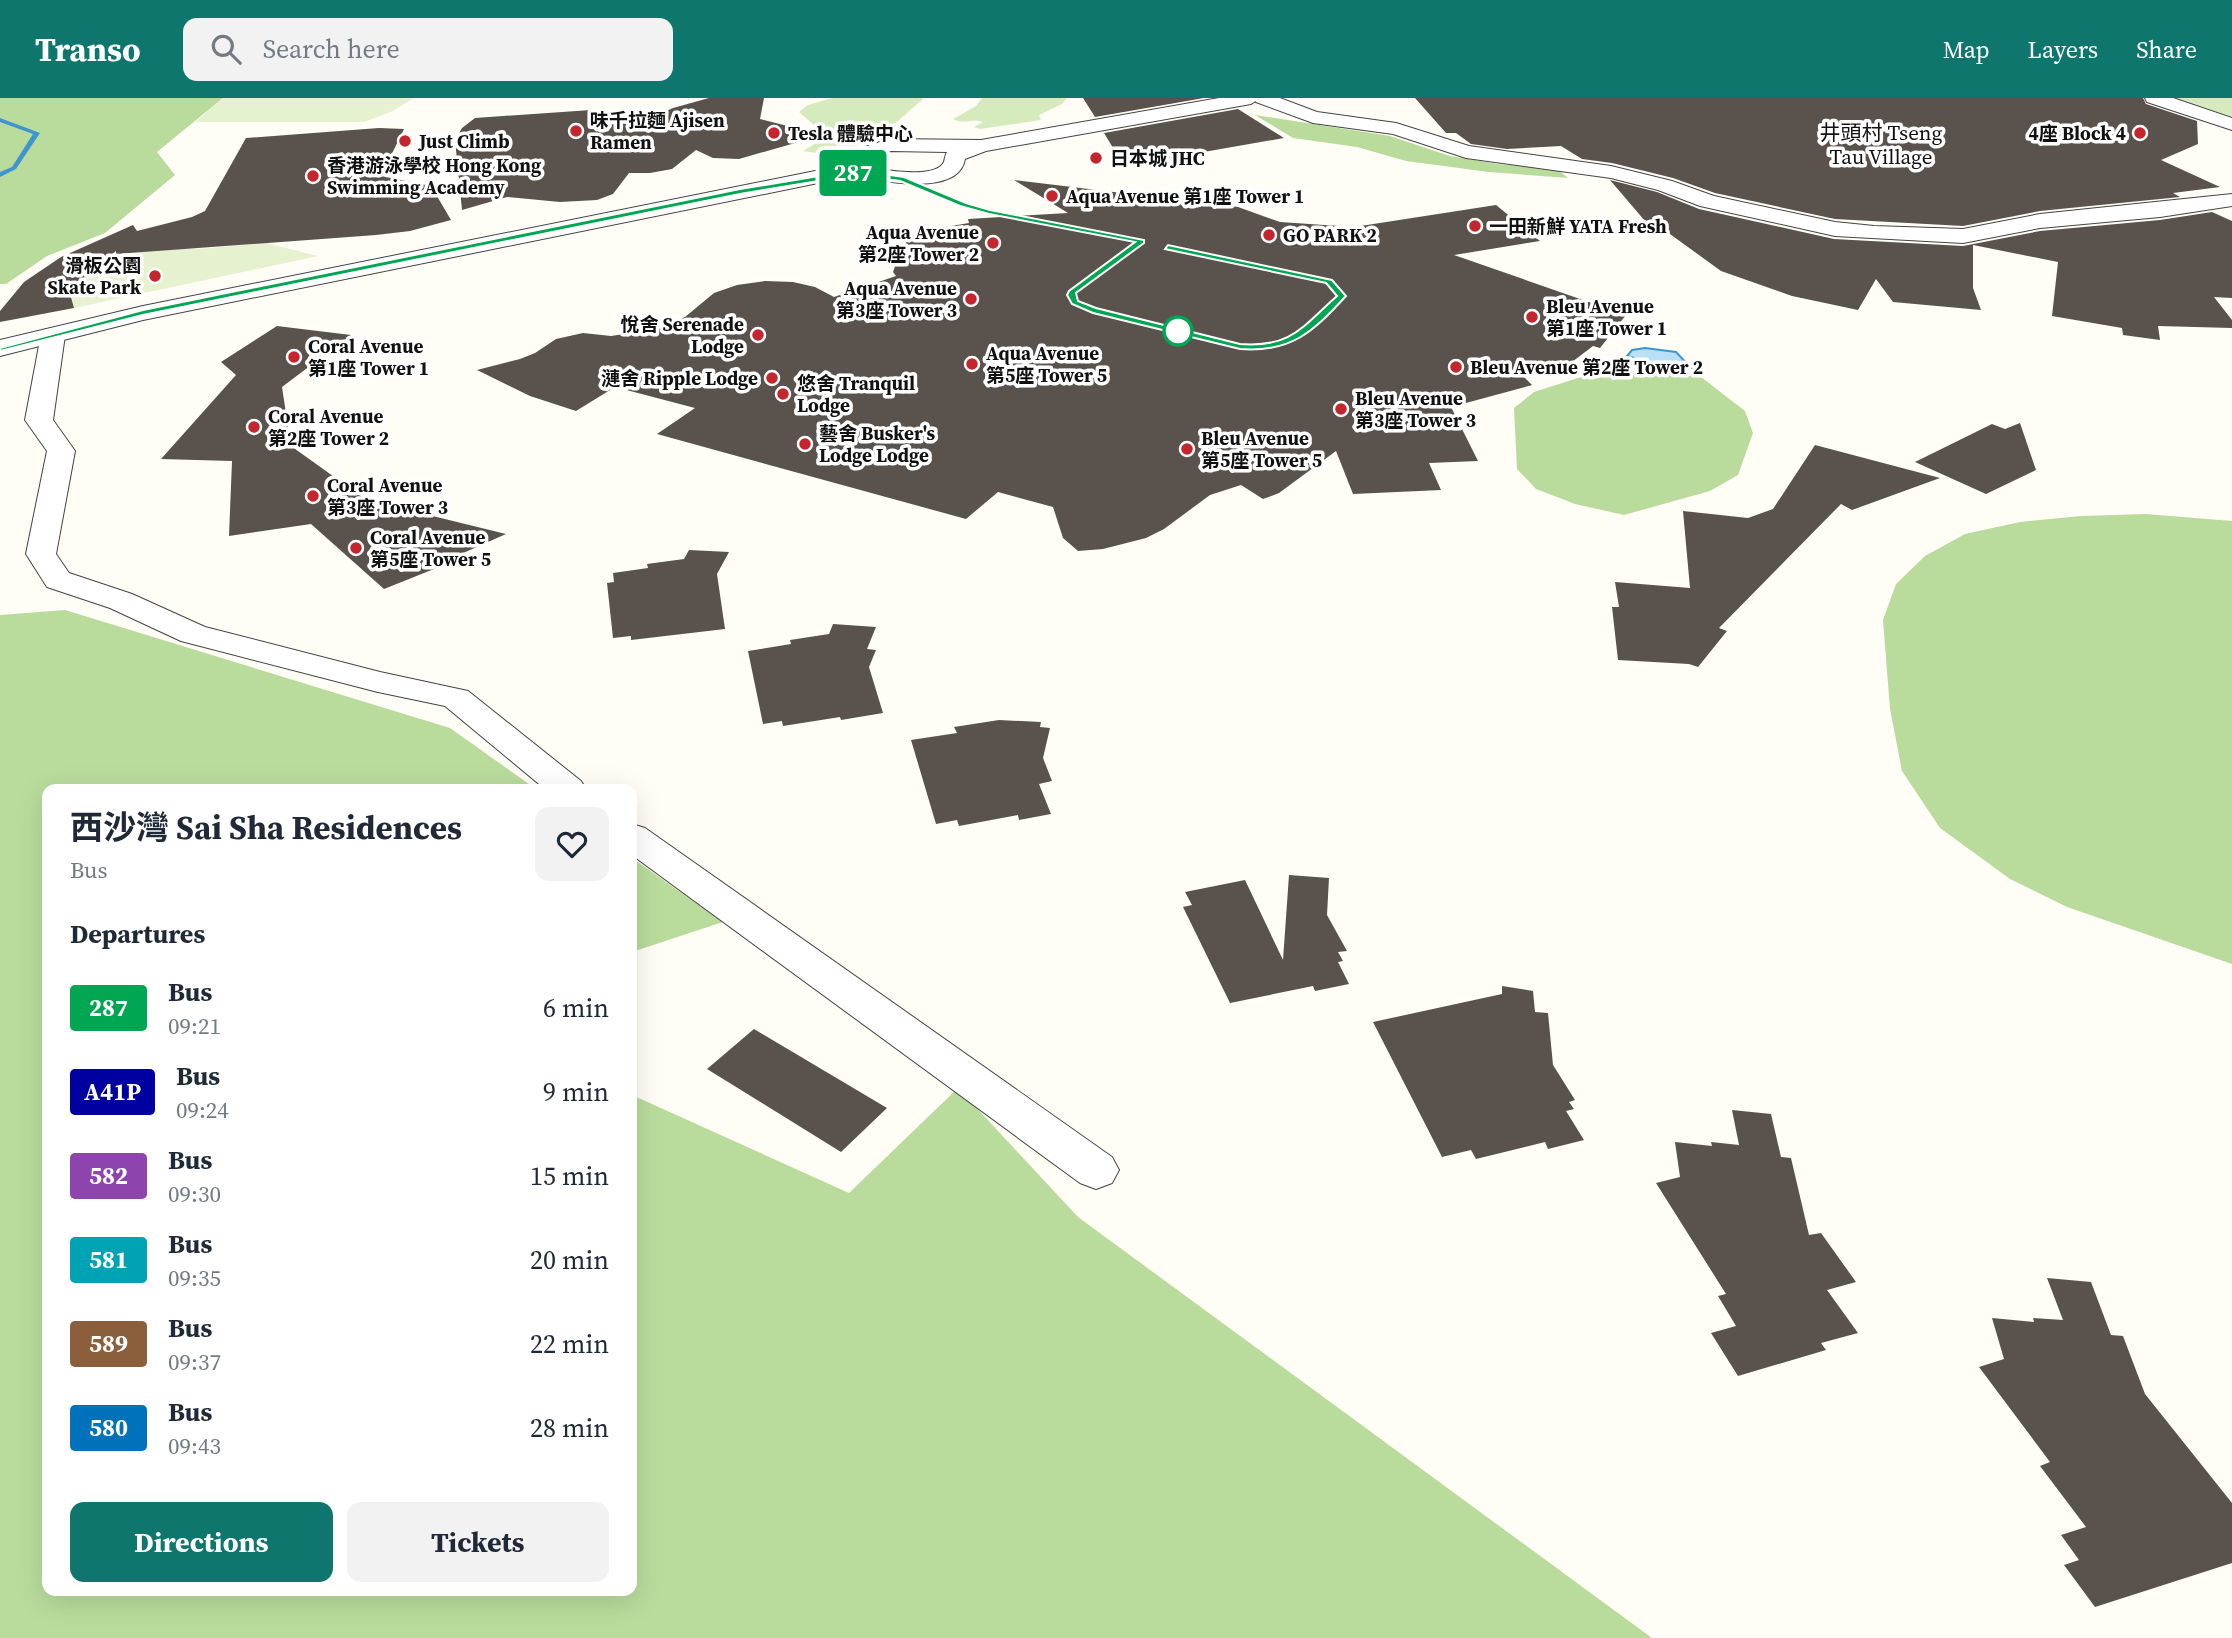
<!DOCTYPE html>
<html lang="en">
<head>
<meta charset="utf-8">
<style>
  body { margin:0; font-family:"Source Serif 4","Noto Sans TC",serif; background:#f2f2f3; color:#1f2937; height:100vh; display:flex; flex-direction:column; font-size:26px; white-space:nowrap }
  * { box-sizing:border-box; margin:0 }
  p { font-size:23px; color:#747a83 }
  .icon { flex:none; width:38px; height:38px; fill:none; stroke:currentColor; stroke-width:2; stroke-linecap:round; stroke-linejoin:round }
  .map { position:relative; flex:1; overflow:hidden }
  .panel { position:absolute; left:42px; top:686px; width:595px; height:812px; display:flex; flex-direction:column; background:#fff; border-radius:14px; box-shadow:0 7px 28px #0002 }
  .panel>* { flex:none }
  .badge { padding:0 14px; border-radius:5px; font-size:24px; line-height:46px }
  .map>.badge { position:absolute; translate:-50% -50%; box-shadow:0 0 0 4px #fff }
  h2 { padding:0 28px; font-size:26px; line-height:63px }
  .round { display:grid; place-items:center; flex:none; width:74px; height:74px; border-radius:14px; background:#f2f2f3 }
  .overview { display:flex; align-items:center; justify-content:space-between; height:119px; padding:0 28px }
  h1 { font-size:33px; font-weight:700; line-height:52px }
  .button { display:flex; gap:14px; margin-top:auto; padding:14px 28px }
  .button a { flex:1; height:80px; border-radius:14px; background:#0f766e; color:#fff; font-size:28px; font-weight:700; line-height:80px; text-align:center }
  .button a+a { background:#f2f2f3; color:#1f2937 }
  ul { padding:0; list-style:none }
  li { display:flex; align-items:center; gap:21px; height:84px; padding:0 28px }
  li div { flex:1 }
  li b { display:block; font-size:26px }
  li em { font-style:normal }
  li .badge { min-width:77px; font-weight:700; text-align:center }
  header { display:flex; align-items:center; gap:42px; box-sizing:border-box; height:98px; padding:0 35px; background:#0f766e; color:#fff }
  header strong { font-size:33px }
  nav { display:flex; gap:38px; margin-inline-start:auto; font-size:24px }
  .search { width:490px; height:63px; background:#f2f2f3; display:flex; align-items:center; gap:18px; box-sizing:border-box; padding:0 24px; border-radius:14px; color:#747a83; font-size:26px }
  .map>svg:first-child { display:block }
</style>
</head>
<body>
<header>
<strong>Transo</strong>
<div class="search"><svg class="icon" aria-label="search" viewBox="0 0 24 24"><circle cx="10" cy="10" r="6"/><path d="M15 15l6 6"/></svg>Search here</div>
<nav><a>Map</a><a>Layers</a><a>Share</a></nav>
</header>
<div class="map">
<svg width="2232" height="1540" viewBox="0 0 2232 1540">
  <rect width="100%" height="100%" fill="#fffdf5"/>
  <g fill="#d5ebbd">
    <polygon points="832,0 924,0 891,29 837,58 803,53 818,44 822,34 799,14 808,7"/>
    <path d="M 982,0 L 1067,0 L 1062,6 L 1039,17 L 1041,22 L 980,31 L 974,29 L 983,24 C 972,20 962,27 953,21 L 976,8 Z"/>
    <polygon points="2171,0 2232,0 2232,22"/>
  </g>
  <g fill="#b9dc9c">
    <polygon points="0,0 223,0 157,54 175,77 105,135 47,158 6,186 0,186"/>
    <polygon points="1255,17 1390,38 1450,58 1498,66 1557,71 1568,80 1489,74 1406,63 1357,49 1293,40"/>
    <polygon points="1606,271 1701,279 1745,313 1753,335 1738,377 1710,393 1624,417 1575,406 1536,391 1517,371 1514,310 1534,294"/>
    <polygon points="2146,416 2232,423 2232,866 2067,809 2010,781 1940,730 1902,673 1890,611 1883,522 1896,486 1925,458 1965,436 2020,424 2081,418"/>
    <polygon points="65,512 450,630 536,691 47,691 47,1493 632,1493 632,997 849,1095 958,990 1078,1119 1652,1540 0,1540 0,517"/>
    <polygon points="632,760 723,824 632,854"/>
  </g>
  <g fill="#e6f2cf">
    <polygon points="223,0 414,0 393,13 364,24 195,24"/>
    <path d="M 266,145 L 318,158 L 74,210 L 72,200 C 84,156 153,151 189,151 C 215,151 240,147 266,145 Z"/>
  </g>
  <polygon fill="#b9e0f7" stroke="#3f96cf" stroke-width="2" points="1645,250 1676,254 1691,270 1680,273 1627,258 1632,252"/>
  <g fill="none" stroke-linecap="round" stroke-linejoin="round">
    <polygon fill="#3f96cf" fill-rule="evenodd" points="0,20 40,35 16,71 0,79 0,74 12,69 33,36 0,24"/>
  </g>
  <g fill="#5a524d">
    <polygon points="709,0 764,0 760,21 823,37 739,61 713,60 696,52 672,71 650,75 629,75 613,96 597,102 560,104 507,99 462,112 455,42 462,30 475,20 591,12 601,13 608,27 648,21 673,10"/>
    <polygon points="1083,0 1204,0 1095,19"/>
    <polygon points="1415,0 2143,0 2146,6 2197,23 2198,46 2161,62 2220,89 2173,95 2180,99 2040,113 1963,128 1835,121 1715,95 1673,80 1612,65 1582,61 1561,48 1507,51 1471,46 1456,35 1446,35"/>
    <polygon points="1238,11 1284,40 1124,68 1104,35"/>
    <polygon points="379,30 404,31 381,78 431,88 451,122 410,133 376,137 116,156 116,153 69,192 74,210 0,224 0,213 24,184 61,159 133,127 137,133 192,119 205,113 246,40"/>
    <polygon points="1014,82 1238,109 1280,124 1354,129 1496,107 1540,143 1454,157 1626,217 1600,250 1593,248 1564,270 1520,275 1532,287 1451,309 1478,363 1429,365 1441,392 1353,396 1336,353 1279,395 1263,401 1241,387 1210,397 1164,431 1146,440 1103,451 1078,453 1063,440 1053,409 998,394 966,421 657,336 695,310 615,289 576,313 530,298 477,272 520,261 535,255 556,241 583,235 611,238 658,231 685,219 714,195 737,187 765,183 793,184 815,189 834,199 896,178 893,174 902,149 912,138 921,133 969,125 968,121 1068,115"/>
    <polygon points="1610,82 1657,94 1699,111 1834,141 1963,148 2040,133 2160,122 2212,114 2232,123 2232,200 2214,199 2232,222 2232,230 2158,228 2160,242 2123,237 2122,230 2052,218 2058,164 1973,147 1973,190 1981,212 1893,204 1876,181 1858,212 1792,198 1721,173 1652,123 1645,123"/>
    <polygon points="277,228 351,237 282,289 291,348 386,416 396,409 506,436 461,456 464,459 384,491 311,426 229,438 232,363 161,361 236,277 221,264"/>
    <polygon points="2020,325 2036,372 1986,396 1915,364 1992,326 2005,331"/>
    <polygon points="1815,347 1940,380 1852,412 1841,406 1719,530 1727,533 1698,569 1689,566 1618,562 1612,509 1619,509 1615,484 1690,490 1683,413 1748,420 1773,411"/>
    <polygon points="689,452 729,454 717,476 725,531 631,542 631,538 613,540 607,485 614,484 613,475 648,470 647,466 684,461"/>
    <polygon points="833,526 876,529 867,551 876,552 869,569 883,615 841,622 840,619 783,628 782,623 763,626 748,553 791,546 790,542 829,536"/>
    <polygon points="999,622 1041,624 1040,629 1050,630 1043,660 1052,683 1039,686 1051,716 1019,722 1018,717 959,728 957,722 936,726 911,642 957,635 954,629"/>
    <polygon points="1289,777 1329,780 1327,817 1347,853 1338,854 1343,863 1338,864 1349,886 1315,893 1313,888 1230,905 1183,809 1192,807 1185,794 1245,782 1283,862"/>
    <polygon points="1502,888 1533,893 1535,914 1548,915 1553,967 1575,1002 1569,1004 1574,1011 1566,1013 1584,1042 1548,1051 1545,1044 1476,1061 1471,1052 1442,1059 1373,924 1502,896"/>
    <polygon points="754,931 887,1010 841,1054 707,971"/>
    <polygon points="1732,1012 1771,1016 1781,1059 1791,1060 1809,1137 1821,1135 1856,1184 1827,1192 1858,1235 1821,1245 1826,1252 1738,1278 1711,1235 1736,1228 1718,1198 1726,1196 1656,1085 1680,1079 1675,1044 1712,1048 1711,1044 1739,1047"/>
    <polygon points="2047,1180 2091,1184 2111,1237 2123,1238 2145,1296 2232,1405 2232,1465 2095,1509 2064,1467 2079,1462 2061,1437 2086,1429 2040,1368 2050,1364 1979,1269 2004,1261 1992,1220 2034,1224 2033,1220 2063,1222"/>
  </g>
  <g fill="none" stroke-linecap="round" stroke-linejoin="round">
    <defs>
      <g id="minor">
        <polygon points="1254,0 1280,0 1317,14 1396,25 1469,48 1611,68 1672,83 1714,98 1835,124 1874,128 1963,131 2040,116 2232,96 2232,108 2160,119 2040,130 1963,145 1835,138 1700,108 1658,92 1611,80 1466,60 1393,36 1313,25 1256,4"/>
        <polygon points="2145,0 2173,0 2232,20 2232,32 2147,4"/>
        <polygon points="53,230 62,232 65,237 53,322 75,353 56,456 69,475 132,496 205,529 380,574 468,593 581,683 586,691 545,691 445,608 378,594 181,543 110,510 47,489 26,456 47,353 25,322 41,237 44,232"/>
        <polygon points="632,726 645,730 1112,1059 1119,1072 1112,1085 1096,1091 1080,1085 632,757"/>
      </g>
      <path id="tertiary" d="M 1219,0 L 1260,0 L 1251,6 L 986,53 L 965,61 C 959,97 891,84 866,81 C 854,80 841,82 828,83 L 143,222 L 0,258 L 0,242 L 143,208 L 825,71 L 851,59 L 859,51 L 889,41 L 981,42 ZM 891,53 L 947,54 C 945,57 945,60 944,64 C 934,83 879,70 863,69 L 873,59 Z"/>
    </defs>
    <use href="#minor" stroke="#444" stroke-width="2"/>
    <use href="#tertiary" stroke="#444" stroke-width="2"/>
    <use href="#minor" fill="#fff" fill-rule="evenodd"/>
    <use href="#tertiary" fill="#fff" fill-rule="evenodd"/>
  </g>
  <path fill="#00a651" stroke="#fff" stroke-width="2" d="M 855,72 L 904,79 L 966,105 L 990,112 L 1144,142 L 1144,145 L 1076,195 L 1078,203 L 1096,210 L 1240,246 C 1291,250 1302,229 1337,198 L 1326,185 L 1165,151 L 1168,147 L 1332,182 L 1346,198 C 1313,234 1291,255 1240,251 L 1093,215 L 1072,206 L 1067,197 L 1069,193 L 1135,144 L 989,116 L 960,108 L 900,83 L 855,77 L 740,96 L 143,217 L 0,253 L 0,250 L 143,212 L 740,91 Z"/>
  <g fill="#c4262e" stroke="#fff" stroke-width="2.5">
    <circle cx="576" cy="33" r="7"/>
    <circle cx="774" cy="35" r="7"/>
    <circle cx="2140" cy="35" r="7"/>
    <circle cx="405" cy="43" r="7"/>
    <circle cx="1096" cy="60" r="7"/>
    <circle cx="313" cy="78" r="7"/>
    <circle cx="1052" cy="98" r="7"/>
    <circle cx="1475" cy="128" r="7"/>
    <circle cx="1269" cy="137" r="7"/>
    <circle cx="993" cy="145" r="7"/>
    <circle cx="155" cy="178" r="7"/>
    <circle cx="971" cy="201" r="7"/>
    <circle cx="1532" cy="219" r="7"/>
    <circle cx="758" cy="237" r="7"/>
    <circle cx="294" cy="259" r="7"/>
    <circle cx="972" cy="266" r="7"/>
    <circle cx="1456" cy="269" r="7"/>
    <circle cx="772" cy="280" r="7"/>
    <circle cx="783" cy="296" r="7"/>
    <circle cx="1341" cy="311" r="7"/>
    <circle cx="254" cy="329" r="7"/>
    <circle cx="805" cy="346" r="7"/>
    <circle cx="1187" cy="351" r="7"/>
    <circle cx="313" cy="398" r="7"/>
    <circle cx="356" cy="450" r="7"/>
  </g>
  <circle fill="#fff" stroke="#00a651" stroke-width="3.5" cx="1178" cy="233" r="14"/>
  <g text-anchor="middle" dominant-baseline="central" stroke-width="7" stroke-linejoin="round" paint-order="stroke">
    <g font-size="19" font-weight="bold" fill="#111" stroke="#fff" text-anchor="start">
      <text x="590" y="22">味千拉麵 Ajisen<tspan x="590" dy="22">Ramen</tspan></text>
      <text x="788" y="35">Tesla 體驗中心</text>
      <text x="2126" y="35" text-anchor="end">4座 Block 4</text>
      <text x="419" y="43">Just Climb</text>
      <text x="1110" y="60">日本城 JHC</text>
      <text x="327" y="67">香港游泳學校 Hong Kong<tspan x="327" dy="22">Swimming Academy</tspan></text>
      <text x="1066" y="98">Aqua Avenue 第1座 Tower 1</text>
      <text x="1489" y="128">一田新鮮 YATA Fresh</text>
      <text x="979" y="134" text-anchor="end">Aqua Avenue<tspan x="979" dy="22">第2座 Tower 2</tspan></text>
      <text x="1283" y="137">GO PARK 2</text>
      <text x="141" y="167" text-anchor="end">滑板公園<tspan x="141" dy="22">Skate Park</tspan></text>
      <text x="957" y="190" text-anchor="end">Aqua Avenue<tspan x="957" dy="22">第3座 Tower 3</tspan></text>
      <text x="1546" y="208">Bleu Avenue<tspan x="1546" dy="22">第1座 Tower 1</tspan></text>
      <text x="744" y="226" text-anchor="end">悅舍 Serenade<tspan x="744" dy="22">Lodge</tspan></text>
      <text x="308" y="248">Coral Avenue<tspan x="308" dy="22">第1座 Tower 1</tspan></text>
      <text x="986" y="255">Aqua Avenue<tspan x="986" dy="22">第5座 Tower 5</tspan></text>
      <text x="1470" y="269">Bleu Avenue 第2座 Tower 2</text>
      <text x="758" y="280" text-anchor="end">漣舍 Ripple Lodge</text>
      <text x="797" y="285">悠舍 Tranquil<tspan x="797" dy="22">Lodge</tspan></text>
      <text x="1355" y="300">Bleu Avenue<tspan x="1355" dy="22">第3座 Tower 3</tspan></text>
      <text x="268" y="318">Coral Avenue<tspan x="268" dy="22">第2座 Tower 2</tspan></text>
      <text x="819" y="335">藝舍 Busker's<tspan x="819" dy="22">Lodge Lodge</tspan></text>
      <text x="1201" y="340">Bleu Avenue<tspan x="1201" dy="22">第5座 Tower 5</tspan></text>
      <text x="327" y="387">Coral Avenue<tspan x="327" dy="22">第3座 Tower 3</tspan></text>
      <text x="370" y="439">Coral Avenue<tspan x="370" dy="22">第5座 Tower 5</tspan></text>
    </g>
    <g font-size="21" fill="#111" stroke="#fff">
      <text x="1881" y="34">井頭村 Tseng<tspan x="1881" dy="24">Tau Village</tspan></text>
    </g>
  </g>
</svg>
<b class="badge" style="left:853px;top:75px;background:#00a651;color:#fff">287</b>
<section class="panel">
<div class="overview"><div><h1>西沙灣 Sai Sha Residences</h1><p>Bus</p></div><a class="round"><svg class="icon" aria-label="heart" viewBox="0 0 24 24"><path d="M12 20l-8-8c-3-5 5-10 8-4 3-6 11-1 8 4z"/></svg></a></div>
<h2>Departures</h2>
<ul>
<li><span class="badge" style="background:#00a651;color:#fff">287</span><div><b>Bus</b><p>09:21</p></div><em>6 min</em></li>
<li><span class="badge" style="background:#0000a0;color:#fff">A41P</span><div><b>Bus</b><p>09:24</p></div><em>9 min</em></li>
<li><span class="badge" style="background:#8e44ad;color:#fff">582</span><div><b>Bus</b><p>09:30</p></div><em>15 min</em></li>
<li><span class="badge" style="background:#00a3b4;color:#fff">581</span><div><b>Bus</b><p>09:35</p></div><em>20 min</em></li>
<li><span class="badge" style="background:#8b5e3c;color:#fff">589</span><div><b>Bus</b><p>09:37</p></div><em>22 min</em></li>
<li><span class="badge" style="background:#0072bc;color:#fff">580</span><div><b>Bus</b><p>09:43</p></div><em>28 min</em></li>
</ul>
<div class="button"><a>Directions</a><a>Tickets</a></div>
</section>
</div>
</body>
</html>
